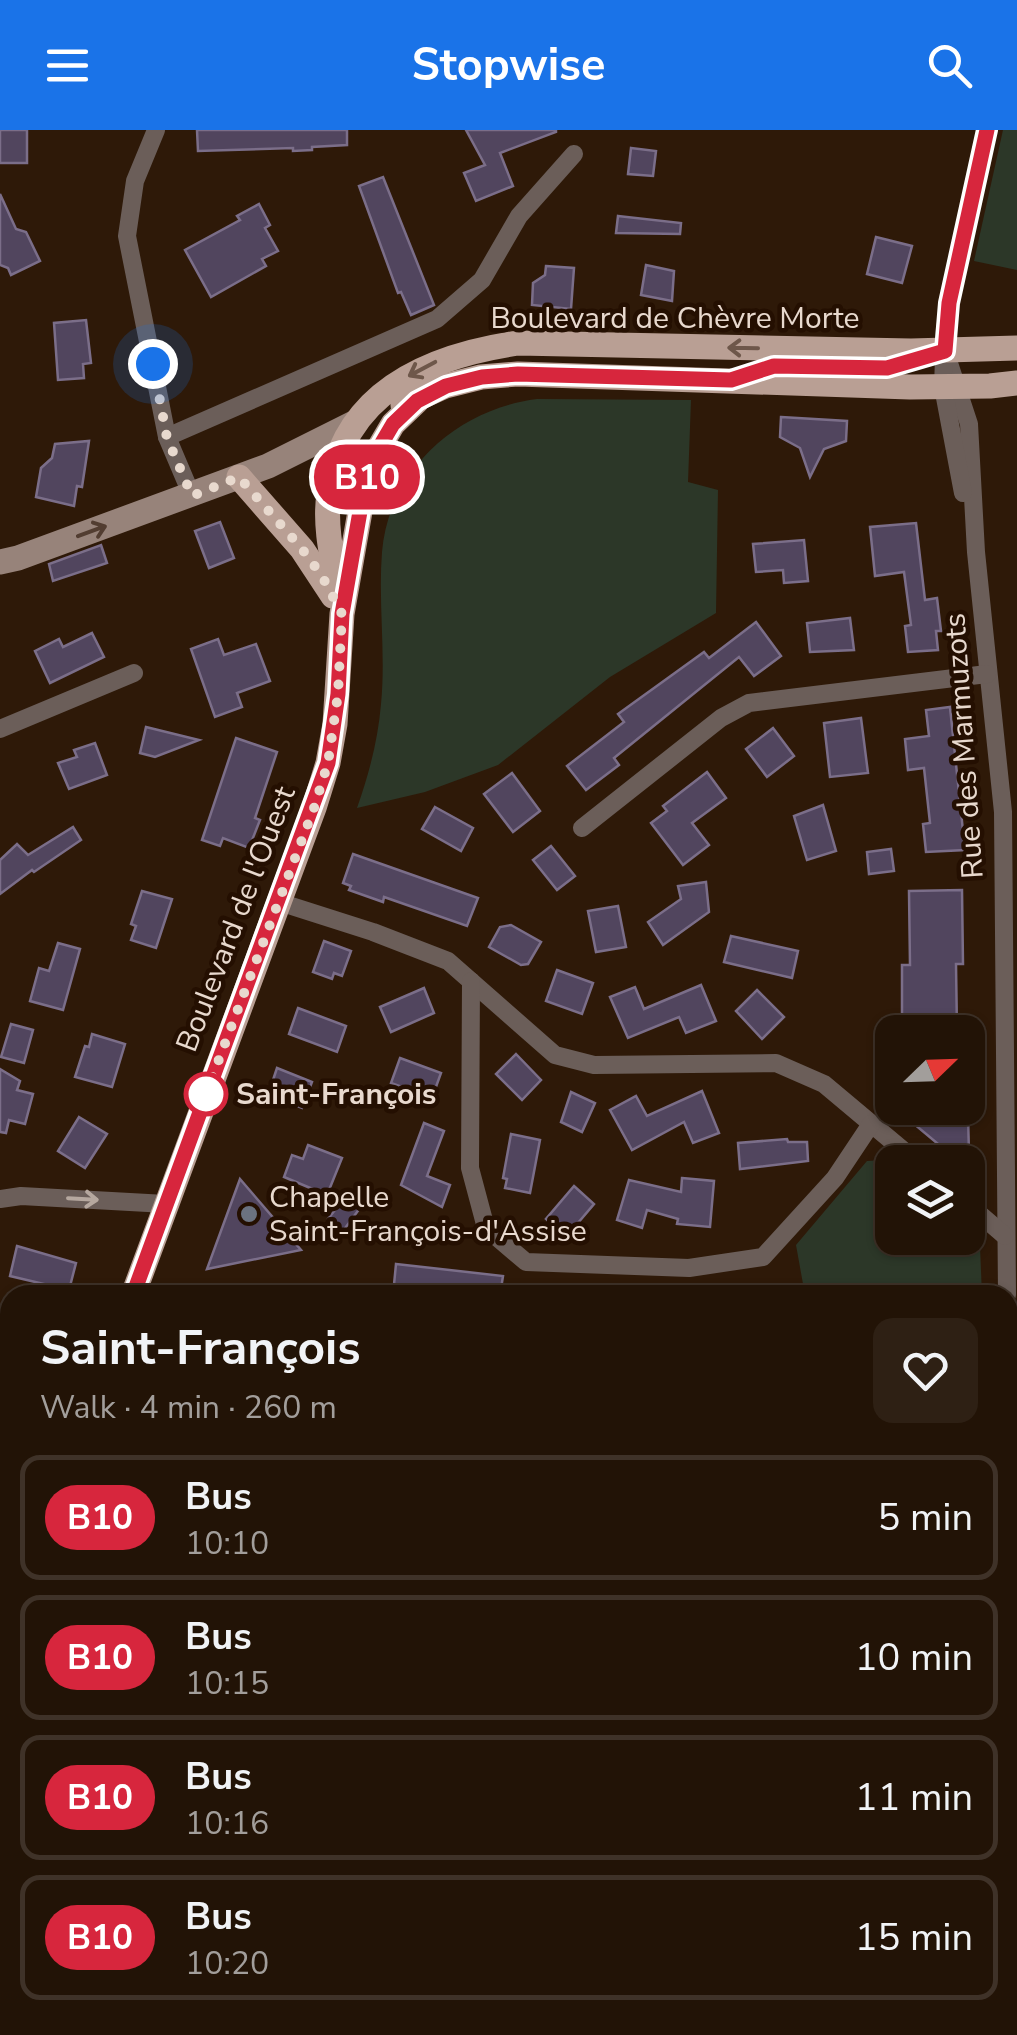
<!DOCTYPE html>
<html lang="en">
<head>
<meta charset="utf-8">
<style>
  body { margin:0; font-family:"Nunito Sans",sans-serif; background:#2e2014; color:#f1f3f6; height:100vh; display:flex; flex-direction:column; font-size:38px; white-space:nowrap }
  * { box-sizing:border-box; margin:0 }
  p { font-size:32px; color:#a29e9b }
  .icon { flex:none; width:55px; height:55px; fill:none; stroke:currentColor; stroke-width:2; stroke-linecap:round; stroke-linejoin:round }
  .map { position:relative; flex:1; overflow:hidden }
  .panel { position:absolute; left:0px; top:1155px; width:1018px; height:750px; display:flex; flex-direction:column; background:#221306; border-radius:30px 30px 0 0; box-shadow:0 2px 8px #0004,0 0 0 2px #3f3228 }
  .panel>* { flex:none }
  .badge { padding:0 20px; border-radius:32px; font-size:35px; line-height:65px }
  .needle { width:65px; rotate:67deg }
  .tools { position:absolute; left:875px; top:885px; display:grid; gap:20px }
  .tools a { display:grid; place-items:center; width:110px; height:110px; border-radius:20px; background:#221306; box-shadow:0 2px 8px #0004,0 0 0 2px #3f3228; font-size:50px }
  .you { position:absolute; width:50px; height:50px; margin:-25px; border:8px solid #fff; border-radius:50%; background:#1a73e8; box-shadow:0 0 0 15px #1a73e833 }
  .map>.badge { position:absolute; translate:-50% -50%; box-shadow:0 0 0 5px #fff }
  .round { display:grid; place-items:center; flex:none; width:105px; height:105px; border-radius:20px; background:#2e2014 }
  .headline { display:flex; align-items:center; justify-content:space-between; height:170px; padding:0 40px }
  h1 { font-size:48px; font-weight:700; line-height:75px }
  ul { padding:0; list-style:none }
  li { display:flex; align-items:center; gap:30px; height:125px; margin:0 20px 15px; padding:0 20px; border:5px solid #3f3228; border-radius:20px }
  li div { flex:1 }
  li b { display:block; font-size:38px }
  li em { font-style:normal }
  li .badge { min-width:110px; font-weight:700; text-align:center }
  header { display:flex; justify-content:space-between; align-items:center; height:130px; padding:0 40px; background:#1a73e8; color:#fff; font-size:45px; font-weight:700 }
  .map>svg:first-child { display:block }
</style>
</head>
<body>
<header><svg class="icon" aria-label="menu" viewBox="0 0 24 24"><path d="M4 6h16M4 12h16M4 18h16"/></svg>Stopwise<svg class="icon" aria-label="search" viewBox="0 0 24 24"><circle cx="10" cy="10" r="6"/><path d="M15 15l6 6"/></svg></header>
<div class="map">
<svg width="1017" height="1905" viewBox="0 0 1017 1905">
  <rect width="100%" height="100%" fill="#2e1908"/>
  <g fill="#2c3728">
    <polygon points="1003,0 1017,0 1017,140 974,131"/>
    <path d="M 537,269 L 691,270 L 688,352 L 718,360 L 716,483 L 610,547 L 498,635 L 425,662 L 357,678 C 369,644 378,610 381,574 C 386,524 378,472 382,422 C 389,339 458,279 537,269 Z"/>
    <polygon points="885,1030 892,1036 892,1108 968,1108 968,1098 980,1116 982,1165 805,1165 796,1115 867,1031"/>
    <polygon points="1008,1376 1017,1391 1017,1905 426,1905 421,1895 1008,1895"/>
  </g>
  <g fill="#51455e" stroke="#7b6e89" stroke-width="2.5">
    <rect x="0" y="0" width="27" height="33"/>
    <polygon points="197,0 347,0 347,15 312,17 312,20 293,21 293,18 198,21"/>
    <polygon points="466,0 556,0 556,2 500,23 513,56 476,71 464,43 485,35"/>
    <polygon points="631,18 656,21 653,46 628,44"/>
    <polygon points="383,47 434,175 411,185 401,162 398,163 359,56"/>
    <polygon points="0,64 16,99 26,102 40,131 11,145 8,138 0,135"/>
    <polygon points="259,74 270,95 265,98 278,121 262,129 266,136 211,167 185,120 240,90 237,86"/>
    <polygon points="618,86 681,93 680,104 616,103"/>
    <polygon points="876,107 912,116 902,153 867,144"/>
    <polygon points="646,135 674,141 672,171 641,165"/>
    <polygon points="546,136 574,138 571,179 532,175 533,153 545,145"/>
    <polygon points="86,190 91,233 83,234 84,248 58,250 54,193"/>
    <polygon points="781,287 847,291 846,311 824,319 810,347 800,318 780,307"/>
    <polygon points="89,311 82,357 77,356 74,376 36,367 41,338 52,328 55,314"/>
    <polygon points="220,392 234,428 209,438 195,401"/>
    <polygon points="916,393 925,470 937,468 941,501 936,501 938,520 908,522 905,496 911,495 904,442 875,446 870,397"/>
    <polygon points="804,410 808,451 784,453 783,440 756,442 753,414"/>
    <polygon points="101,415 107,433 53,451 49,434"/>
    <polygon points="850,488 854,520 810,522 807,493"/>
    <polygon points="756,492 781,526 754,546 739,527 614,628 619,635 586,660 567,636 624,592 618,584 704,522 709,528"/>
    <polygon points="92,503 104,527 50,553 35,521 59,509 63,517"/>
    <polygon points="218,509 224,525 256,514 270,551 237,563 242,577 215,587 191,519"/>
    <polygon points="950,577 965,720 926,722 923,694 930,693 924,638 908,640 905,609 929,606 926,580"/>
    <polygon points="861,588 868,643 830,647 824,593"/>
    <polygon points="146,597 199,610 155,627 140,623"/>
    <polygon points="773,598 794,626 767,647 746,619"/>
    <polygon points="236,608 277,622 255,688 260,690 249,718 223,708 220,716 202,710"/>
    <polygon points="95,613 107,645 69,659 58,633 77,627 74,620"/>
    <polygon points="707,642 726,668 692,693 709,715 683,735 651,693 667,681 663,676"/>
    <polygon points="512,643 540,681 513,702 484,664"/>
    <polygon points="823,675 836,721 807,730 794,686"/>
    <polygon points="435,677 473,698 461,721 422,699"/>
    <polygon points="73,697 81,710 34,742 32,740 0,764 0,730 17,714 28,725"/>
    <polygon points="551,716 575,746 557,760 533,730"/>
    <polygon points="891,719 894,741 869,744 867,722"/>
    <polygon points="353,724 478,768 467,796 384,767 383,772 349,760 351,756 343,753"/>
    <polygon points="706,752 709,782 663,815 648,792 681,769 678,756"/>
    <polygon points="962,760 963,834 956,834 957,902 902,902 902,835 910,835 909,761"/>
    <polygon points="142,761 172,769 156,818 131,810 136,796 131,794"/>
    <polygon points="618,776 626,817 596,822 588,781"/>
    <polygon points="511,795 541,812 528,834 521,835 489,817 500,797"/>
    <polygon points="731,806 798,821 792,848 724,832"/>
    <polygon points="324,811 351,821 342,846 334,843 332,849 313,842"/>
    <polygon points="58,813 80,819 63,880 30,871 39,838 49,841"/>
    <polygon points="557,840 593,853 582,884 546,871"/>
    <polygon points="701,855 716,891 686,903 679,887 628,908 610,867 635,857 644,879"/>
    <polygon points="424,858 434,883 391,902 380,877"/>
    <polygon points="757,860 784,887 762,909 736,881"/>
    <polygon points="298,878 346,896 337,922 289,904"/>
    <polygon points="11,894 33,900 24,933 1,927"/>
    <polygon points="92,904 125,914 112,957 75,947 85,916 89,917"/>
    <polygon points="516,924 541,950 522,970 496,944"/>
    <polygon points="400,928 441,943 432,968 391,953"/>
    <polygon points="277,938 312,952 302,978 268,965"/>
    <polygon points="0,939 20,951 17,960 33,964 25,994 9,990 6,1003 0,1002"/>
    <polygon points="702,961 719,1003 693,1013 684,992 632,1020 610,980 636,966 647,986"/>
    <polygon points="571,962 595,973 582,1002 561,992"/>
    <polygon points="895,978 949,978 949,985 968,985 969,1024 950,1024"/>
    <polygon points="79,987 107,1004 85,1038 58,1021"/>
    <polygon points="424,993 444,1001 427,1046 450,1055 442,1077 401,1055"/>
    <polygon points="511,1004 540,1010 530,1063 505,1058 507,1049 503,1048"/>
    <polygon points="787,1009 788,1012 807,1012 808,1031 740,1039 738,1013"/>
    <polygon points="308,1015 342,1028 327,1065 284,1047 292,1025 303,1029"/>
    <polygon points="682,1048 714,1051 710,1097 677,1094 678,1089 647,1080 642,1098 617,1090 629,1050 681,1062"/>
    <polygon points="240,1049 301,1120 207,1139"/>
    <polygon points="574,1056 594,1074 566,1107 546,1089"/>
    <polygon points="348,1063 363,1074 343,1101 328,1089"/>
    <polygon points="17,1116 76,1133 69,1160 10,1146"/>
    <polygon points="396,1134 503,1146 500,1165 393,1165"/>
  </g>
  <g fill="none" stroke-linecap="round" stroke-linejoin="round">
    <g stroke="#6b5e59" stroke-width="18">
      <polyline points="156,0 135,51 127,106 167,307 192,366"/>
      <polyline points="945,221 969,294 976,422 1003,682 1007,1165"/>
      <polyline points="167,307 437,189 482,150 519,86 574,24"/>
      <polyline points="963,363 943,257 945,198 987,0"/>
      <polyline points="0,599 134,543"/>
      <polyline points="582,698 721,588 749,573 987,544"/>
      <polyline points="279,772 373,802 448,831 555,925 594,935 776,933 824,954 917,1032"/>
      <polyline points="471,851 470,1038 486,1098 526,1132 689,1138 763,1127 835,1048 871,994"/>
      <polyline points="0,1069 21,1066 166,1074"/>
      <polyline points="968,1074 1005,1106"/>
      <polyline points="1008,1193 1008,1272 1017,1310"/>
      <polyline points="160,1905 196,1895"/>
    </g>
    <polyline stroke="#97837a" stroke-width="25" points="0,432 18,428 268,336 356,292"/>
    <g stroke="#b99f94" stroke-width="25">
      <polyline points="403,275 445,256 481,247 518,244 910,257 990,256 1017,253"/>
      <polyline points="239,347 302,419 333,466"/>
      <path d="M 339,464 C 333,431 324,397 329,364 C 342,263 428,226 518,213 L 911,221 L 1017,218"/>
      <polyline points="133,1165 314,678 328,633 335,594 342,484 365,353 376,323 393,294 417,271"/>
      <polyline points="0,1812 10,1752"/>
    </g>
  </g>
  <defs><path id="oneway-shaft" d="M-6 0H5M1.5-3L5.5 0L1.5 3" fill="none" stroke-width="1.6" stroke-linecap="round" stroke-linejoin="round" transform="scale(2.5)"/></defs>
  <g stroke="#6e574a">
    <use href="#oneway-shaft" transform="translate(743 218) rotate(-179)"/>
    <use href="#oneway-shaft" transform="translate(422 239) rotate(152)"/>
  </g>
  <use stroke="#523d31" href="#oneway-shaft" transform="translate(92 401) rotate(-20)"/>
  <use stroke="#b6a89f" href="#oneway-shaft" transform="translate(83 1069) rotate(3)"/>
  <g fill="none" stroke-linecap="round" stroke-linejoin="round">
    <defs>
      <polyline id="line" points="133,1165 328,633 338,564 342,484 365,353 376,323 393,294 417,271 446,256 482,247 518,244 731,250 774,236 887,238 945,221 949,173 987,0"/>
    </defs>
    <use href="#line" stroke="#fff" stroke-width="22"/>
    <use href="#line" stroke="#d7263d" stroke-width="15"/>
    <polyline stroke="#e8d9ce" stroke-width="10" stroke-dasharray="0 18" points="153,234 167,308 192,366 239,347 302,419 322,446 342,484 338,564 328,633 314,678 204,969 206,964"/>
  </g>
  <circle fill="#fff" stroke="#d7263d" stroke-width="5" cx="206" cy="964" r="20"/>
  <circle fill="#6b7280" stroke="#240f01" stroke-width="4" cx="249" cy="1084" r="10"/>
  <g text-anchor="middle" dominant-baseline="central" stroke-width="9" stroke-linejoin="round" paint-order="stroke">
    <g font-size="30" fill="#e8d9ce" stroke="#240f01">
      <text x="675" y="188">Boulevard de Chèvre Morte</text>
      <text transform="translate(964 616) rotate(-94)">Rue des Marmuzots</text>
      <text transform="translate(236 789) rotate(-69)">Boulevard de l'Ouest</text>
    </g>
    <g font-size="30" font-weight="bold" fill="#e8d9ce" stroke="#240f01" text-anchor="start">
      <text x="236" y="964">Saint-François</text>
    </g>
    <g font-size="30" fill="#e8d9ce" stroke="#240f01" text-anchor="start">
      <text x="269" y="1067">Chapelle<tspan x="269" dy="34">Saint-François-d'Assise</tspan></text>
    </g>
  </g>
</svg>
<div class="tools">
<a><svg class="needle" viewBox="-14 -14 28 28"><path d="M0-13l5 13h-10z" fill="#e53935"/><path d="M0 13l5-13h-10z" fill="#a29e9b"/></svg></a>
<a><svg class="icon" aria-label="layers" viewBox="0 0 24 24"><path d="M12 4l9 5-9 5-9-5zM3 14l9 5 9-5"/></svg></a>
</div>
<div class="you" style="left:153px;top:234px"></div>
<b class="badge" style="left:367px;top:347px;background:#d7263d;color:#fff">B10</b>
<section class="panel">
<div class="headline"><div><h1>Saint-François</h1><p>Walk · 4 min · 260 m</p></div><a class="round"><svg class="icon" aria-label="heart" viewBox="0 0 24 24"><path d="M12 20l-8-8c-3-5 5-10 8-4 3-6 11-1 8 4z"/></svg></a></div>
<ul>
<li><span class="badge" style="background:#d7263d;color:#fff">B10</span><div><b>Bus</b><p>10:10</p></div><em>5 min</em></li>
<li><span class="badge" style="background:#d7263d;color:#fff">B10</span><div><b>Bus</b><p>10:15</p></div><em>10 min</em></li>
<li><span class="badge" style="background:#d7263d;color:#fff">B10</span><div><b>Bus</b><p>10:16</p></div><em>11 min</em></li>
<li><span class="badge" style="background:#d7263d;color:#fff">B10</span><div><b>Bus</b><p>10:20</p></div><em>15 min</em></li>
</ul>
</section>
</div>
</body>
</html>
